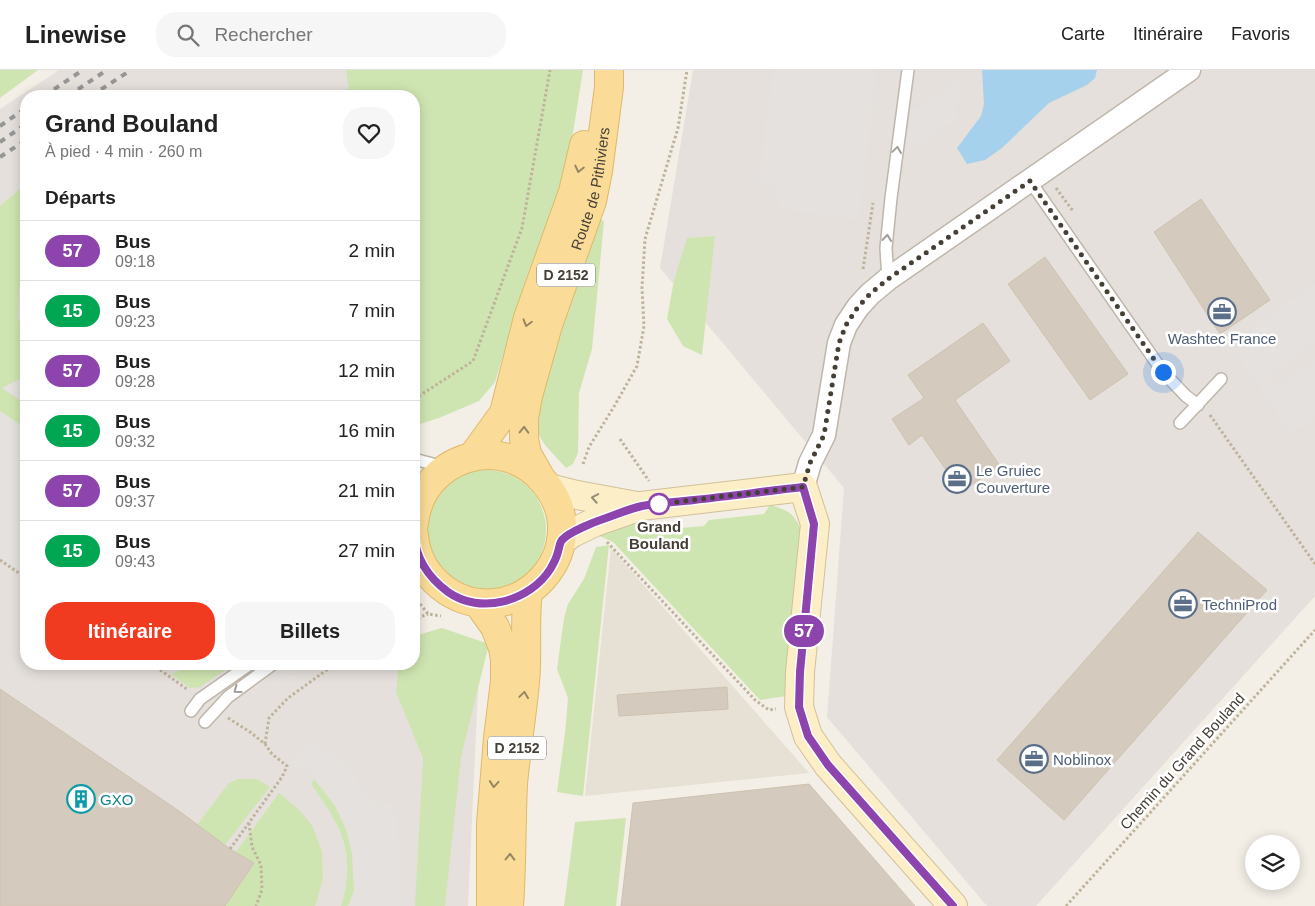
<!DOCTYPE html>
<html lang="fr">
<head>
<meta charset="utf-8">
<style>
  body { margin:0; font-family:Helvetica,sans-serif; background:#f6f6f6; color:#222; height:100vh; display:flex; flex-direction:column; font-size:19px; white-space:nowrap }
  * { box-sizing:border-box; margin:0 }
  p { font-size:16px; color:#767676 }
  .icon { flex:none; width:28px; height:28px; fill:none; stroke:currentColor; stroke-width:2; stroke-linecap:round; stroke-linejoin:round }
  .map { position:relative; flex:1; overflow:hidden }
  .drawer { position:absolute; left:20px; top:20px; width:400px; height:580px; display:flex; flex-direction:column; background:#fff; border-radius:20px; box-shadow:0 2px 12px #0003 }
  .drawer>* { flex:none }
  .badge { padding:0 10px; border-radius:16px; font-size:18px; line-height:32px }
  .tools { position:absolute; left:1245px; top:765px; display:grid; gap:10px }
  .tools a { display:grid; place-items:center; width:55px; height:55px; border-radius:50%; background:#fff; box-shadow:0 2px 12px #0003; font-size:25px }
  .you { position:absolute; width:25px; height:25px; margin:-12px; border:4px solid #fff; border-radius:50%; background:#1a73e8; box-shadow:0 0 0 8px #1a73e833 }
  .map>.badge { position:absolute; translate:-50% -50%; box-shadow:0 0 0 2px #fff }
  h2 { padding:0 25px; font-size:19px; line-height:45px }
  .round { display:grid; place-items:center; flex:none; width:52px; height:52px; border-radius:20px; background:#f6f6f6 }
  .head { display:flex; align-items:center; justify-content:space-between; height:85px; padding:0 25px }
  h1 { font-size:24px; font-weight:600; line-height:38px }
  .cta { display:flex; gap:10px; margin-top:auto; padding:10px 25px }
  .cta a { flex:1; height:58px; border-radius:20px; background:#f13b20; color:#fff; font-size:20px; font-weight:600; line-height:58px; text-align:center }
  .cta a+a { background:#f6f6f6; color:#222 }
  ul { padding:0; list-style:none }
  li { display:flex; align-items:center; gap:15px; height:60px; padding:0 25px; border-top:1px solid #e0e0e0 }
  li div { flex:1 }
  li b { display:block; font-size:19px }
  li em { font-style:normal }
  li .badge { min-width:55px; font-weight:700; text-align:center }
  header { display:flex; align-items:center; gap:30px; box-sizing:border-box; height:70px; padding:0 25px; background:#fff; border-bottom:1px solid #e0e0e0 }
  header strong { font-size:24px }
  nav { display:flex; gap:28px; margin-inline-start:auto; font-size:18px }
  .search { width:350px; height:45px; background:#f6f6f6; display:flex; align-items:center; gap:12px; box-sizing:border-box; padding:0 18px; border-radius:20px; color:#767676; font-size:19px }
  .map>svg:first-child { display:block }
</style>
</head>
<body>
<header>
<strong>Linewise</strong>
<div class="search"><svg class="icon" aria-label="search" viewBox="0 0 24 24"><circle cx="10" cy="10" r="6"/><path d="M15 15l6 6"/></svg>Rechercher</div>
<nav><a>Carte</a><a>Itinéraire</a><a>Favoris</a></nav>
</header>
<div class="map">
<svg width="1315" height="836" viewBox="0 0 1315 836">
  <rect width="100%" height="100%" fill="#f3efe7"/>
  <polygon fill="#e6e0d5" points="611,478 809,703 585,726"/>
  <g fill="#e5e0db">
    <polygon points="59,0 574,0 414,26 26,26 26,594 388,594 391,597 396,594 414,594 480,577 468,836 0,836 0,39"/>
    <polygon points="693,0 1315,0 1315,526 1036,836 987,836 827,647 844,418 660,198"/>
  </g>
  <g fill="#cfe5b1">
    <polygon points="0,0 38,0 0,28"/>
    <polygon points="346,0 583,0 566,107 527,206 495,312 479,331 439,348 414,356 414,26 350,26"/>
    <polygon points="26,114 26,198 19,218 18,249 26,265 26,306 3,318 26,334 26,359 0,341 0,136"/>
    <polygon points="594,147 604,151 592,279 579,323 578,383 573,394 566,398 545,375 537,362 539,320"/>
    <polygon points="715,166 702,285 683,276 667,249 674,210 687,168"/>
    <circle cx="486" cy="460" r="60"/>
    <path d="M 770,435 C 789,441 793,442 802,461 L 786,626 L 760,630 L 613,472 L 595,464 L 632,451 L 645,461 L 704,456 L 709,450 L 764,444 Z"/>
    <polygon points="609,475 583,726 557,722 565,663 568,628 557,599 564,548 568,534 584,509 596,477"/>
    <polygon points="442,558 489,574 461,687 445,836 415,836 423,688 396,622 399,594 414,594 414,566"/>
    <polygon points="194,594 234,594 200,617 190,618 171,604"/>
    <polygon points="238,709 257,709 270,717 225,775 197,755 228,714"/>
    <path d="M 314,709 L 335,736 L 346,759 L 352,783 L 354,821 L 348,836 L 341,836 C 350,810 350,778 336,753 C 329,739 320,727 311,714 Z"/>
    <polygon points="279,723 298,739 312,755 322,781 323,808 316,834 315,836 225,836 254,793 236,782"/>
    <polygon points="626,748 616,836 564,836 575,752"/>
  </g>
  <g fill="#e4e1de">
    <polygon points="773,0 877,0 859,150 787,140 779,135 774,126 774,117 758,113"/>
    <polygon points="958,9 964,17 956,23 962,32 954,37 960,46 910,82 896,82 903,38 916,39"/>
    <polygon points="1315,213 1315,273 1267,307 1276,318 1315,289 1315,348 1291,364 1237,285 1240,282 1233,271"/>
    <polygon points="26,306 26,334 2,318"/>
    <polygon points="0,341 26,359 26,505 0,487"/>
    <polygon points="156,594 194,594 171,604"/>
    <polygon points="279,594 308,594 276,617 276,597"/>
    <polygon points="311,669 342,691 369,725 377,738 390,731 396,746 402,804 401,836 348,836 354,821 352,783 346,759 335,736 317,711 306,700 292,693"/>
  </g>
  <polygon fill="#a5d1ed" points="982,0 1097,0 1095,8 1087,15 1049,33 1002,78 985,90 967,94 957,78 981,46 984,34"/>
  <g fill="#d4cabd" stroke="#cec2b0">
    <polygon points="1201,129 1270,230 1220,264 1154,162"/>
    <polygon points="1045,187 1128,304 1090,330 1008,214"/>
    <polygon points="983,253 1010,291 955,330 1000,396 961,422 922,365 909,375 892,349 924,328 908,305"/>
    <polygon points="1198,462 1267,520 1064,750 997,690"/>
    <polygon points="727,617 728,639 619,646 617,625"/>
    <polygon points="0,619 179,741 230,779 254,793 225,836 0,836"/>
    <polygon points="809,714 915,836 621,836 633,733"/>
  </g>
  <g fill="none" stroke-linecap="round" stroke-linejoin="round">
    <defs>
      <g id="lane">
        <polyline points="1030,111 1163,302 1186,326 1198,335"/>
        <polyline points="888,209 886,178 891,128 908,0"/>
        <polyline points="1180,353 1221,309"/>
        <polyline points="414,389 444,397"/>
        <polyline points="191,641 200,629 250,594"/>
        <polyline points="205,652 228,627 273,594"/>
      </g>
      <polyline id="street" points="803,417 810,393 824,365 839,273 846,255 858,237 870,224 888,209 1189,0"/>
      <g id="secondary">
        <polyline points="549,418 577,425 637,436"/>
        <polyline points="561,471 572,463 595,452 641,436 803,417 815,454 800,602 799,637 808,666 828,695 953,836"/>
      </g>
      <g id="primary">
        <polyline points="472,387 504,343 528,248 573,122 584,75"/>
        <path id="s1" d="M 539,405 L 527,384 L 524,369 L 524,348 L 528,326 L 548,255 L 592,131 L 598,101 L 609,17 L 609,0"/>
        <path d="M 414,453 C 421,387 502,361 544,412 C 555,425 562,441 562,457 C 563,495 533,529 495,533 C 454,537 417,506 414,465"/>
        <polyline points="478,533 495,557 503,578 505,589 505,611 498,668 491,754 491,836"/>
        <path d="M 509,836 C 512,796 511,755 513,714 C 516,680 522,646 525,612 C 528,582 524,552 528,521"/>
      </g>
    </defs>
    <use href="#lane" stroke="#beb6aa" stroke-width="14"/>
    <use href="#street" stroke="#beb6aa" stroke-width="25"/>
    <use href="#secondary" stroke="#d1c198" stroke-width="30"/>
    <use href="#primary" stroke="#deb969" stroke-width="30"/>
    <g stroke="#bfb29b" stroke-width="3" stroke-dasharray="2.5 2.5" stroke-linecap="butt">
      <polyline points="1056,118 1073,141"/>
      <polyline points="863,199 873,133"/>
      <polyline points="1210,345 1315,494"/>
      <polyline points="620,369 649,411"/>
      <polyline points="416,376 415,348 419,326 473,291 522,158 550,0"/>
      <polyline points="583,394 589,377 615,335 637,296 644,256 642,218 645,169 678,58 687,0"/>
      <polyline points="607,472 755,630 769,640 776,639"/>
      <polyline points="0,490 26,508"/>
      <polyline points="414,526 428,544 441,546"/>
      <polyline points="414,552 420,547 428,544"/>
      <polyline points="152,594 188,620"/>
      <polyline points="228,648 250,662 265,674 272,684 287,696 282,707 230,779"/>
      <polyline points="265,674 269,648 288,628 335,594"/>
      <polyline points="249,753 252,777 261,795 262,820 256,836"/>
      <polyline points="1066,836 1315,560"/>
    </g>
    <use href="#lane" stroke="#fff" stroke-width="11"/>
    <use href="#street" stroke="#fff" stroke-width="22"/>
    <use href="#secondary" stroke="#fceec7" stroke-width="28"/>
    <use href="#primary" stroke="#fadc98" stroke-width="28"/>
    <g stroke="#969696" stroke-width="4" stroke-dasharray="6 6" stroke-linecap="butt">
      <polyline points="44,26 83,0"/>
      <polyline points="68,26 107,0"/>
      <polyline points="91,26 131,0"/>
      <polyline points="0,56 26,38"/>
      <polyline points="0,72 26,54"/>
      <polyline points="0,87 26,70"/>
    </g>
  </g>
  <defs><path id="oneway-chevron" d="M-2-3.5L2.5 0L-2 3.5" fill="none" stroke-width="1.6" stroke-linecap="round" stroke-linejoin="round" transform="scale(1.25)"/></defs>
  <g stroke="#a29f9a">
    <use href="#oneway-chevron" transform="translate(897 80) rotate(-82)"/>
    <use href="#oneway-chevron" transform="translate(887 168) rotate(-84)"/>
    <use href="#oneway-chevron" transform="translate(237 620) rotate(144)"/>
  </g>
  <g stroke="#968662">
    <use href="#oneway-chevron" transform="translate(579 99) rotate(103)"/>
    <use href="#oneway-chevron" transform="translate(527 253) rotate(106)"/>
    <use href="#oneway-chevron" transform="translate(524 360) rotate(-89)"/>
    <use href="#oneway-chevron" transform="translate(524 625) rotate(-82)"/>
    <use href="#oneway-chevron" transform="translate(494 714) rotate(95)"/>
    <use href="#oneway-chevron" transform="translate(510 787) rotate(-89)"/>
  </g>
  <use stroke="#978e77" href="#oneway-chevron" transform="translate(595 428) rotate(-170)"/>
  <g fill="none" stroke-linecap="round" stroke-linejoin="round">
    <defs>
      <path id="line" d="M 414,465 C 416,489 429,508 448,522 C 480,545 530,532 551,498 C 553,494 556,489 557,485 C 559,480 559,474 562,470 C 569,462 594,452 606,448 C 617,444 629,439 642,436 C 659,433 677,432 694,430 C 731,426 767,421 803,417 L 814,454 L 800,602 L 799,637 L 808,666 L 828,695 L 953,836"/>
    </defs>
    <use href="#line" stroke="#fff" stroke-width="11"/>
    <use href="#line" stroke="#8e44ad" stroke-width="8"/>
    <polyline stroke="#453f36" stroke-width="5" stroke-dasharray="0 9" points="659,434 803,417 810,393 824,365 839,273 846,255 858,237 870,224 888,209 1030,111 1163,302"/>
  </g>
  <defs>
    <symbol id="office-ring" viewBox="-11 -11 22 22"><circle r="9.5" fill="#fff" stroke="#5c6f8a" stroke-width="1.5"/><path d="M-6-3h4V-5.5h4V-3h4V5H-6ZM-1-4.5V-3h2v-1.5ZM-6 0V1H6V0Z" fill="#5c6f8a"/></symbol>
    <symbol id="building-ring" viewBox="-11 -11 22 22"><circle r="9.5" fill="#fff" stroke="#0f9aa8" stroke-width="1.5"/><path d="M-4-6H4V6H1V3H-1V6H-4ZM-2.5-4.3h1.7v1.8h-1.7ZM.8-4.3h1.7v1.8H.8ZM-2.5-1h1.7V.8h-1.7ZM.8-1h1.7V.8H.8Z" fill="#0f9aa8"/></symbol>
  </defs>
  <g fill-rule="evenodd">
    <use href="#office-ring" x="1206" y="226" width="32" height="32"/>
    <use href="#office-ring" x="941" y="393" width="32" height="32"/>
    <use href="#office-ring" x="1167" y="518" width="32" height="32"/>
    <use href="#office-ring" x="1018" y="673" width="32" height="32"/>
    <use href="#building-ring" x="65" y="713" width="32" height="32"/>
  </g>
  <circle fill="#fff" stroke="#8e44ad" stroke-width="2.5" cx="659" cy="434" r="10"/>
  <g text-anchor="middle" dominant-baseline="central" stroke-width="5" stroke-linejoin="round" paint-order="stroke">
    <g fill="#fff" stroke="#7d7972" stroke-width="1">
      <rect x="537" y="193.5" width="58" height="23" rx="4"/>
      <rect x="488" y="666.5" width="58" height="23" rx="4"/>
    </g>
    <g font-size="14" font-weight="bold" fill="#453f36">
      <text x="566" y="205">D 2152</text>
      <text x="517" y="678">D 2152</text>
    </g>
    <g font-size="15" fill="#453f36" stroke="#fff">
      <text stroke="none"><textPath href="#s1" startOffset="300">Route de Pithiviers</textPath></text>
      <text transform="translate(1182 691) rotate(-48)">Chemin du Grand Bouland</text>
    </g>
    <g font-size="15" fill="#4e5e75" stroke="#fff" text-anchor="start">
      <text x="1222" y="268" text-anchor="middle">Washtec France</text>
      <text x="976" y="400">Le Gruiec<tspan x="976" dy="17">Couverture</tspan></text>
      <text x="1202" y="534">TechniProd</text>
      <text x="1053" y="689">Noblinox</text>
    </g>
    <g font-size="15" font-weight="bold" fill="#453f36" stroke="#fff">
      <text x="659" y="456">Grand<tspan x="659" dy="17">Bouland</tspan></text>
    </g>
    <g font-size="15" fill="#0d838f" stroke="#fff" text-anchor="start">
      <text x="100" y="729">GXO</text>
    </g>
  </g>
</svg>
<div class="tools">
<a><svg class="icon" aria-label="layers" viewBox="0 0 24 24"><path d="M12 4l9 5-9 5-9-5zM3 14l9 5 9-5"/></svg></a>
</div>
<div class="you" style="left:1163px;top:302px"></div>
<b class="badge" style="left:804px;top:561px;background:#8e44ad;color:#fff">57</b>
<section class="drawer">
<div class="head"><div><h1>Grand Bouland</h1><p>À pied · 4 min · 260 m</p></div><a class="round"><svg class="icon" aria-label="heart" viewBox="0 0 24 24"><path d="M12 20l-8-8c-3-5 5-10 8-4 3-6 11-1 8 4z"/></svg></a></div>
<h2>Départs</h2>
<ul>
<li><span class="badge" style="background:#8e44ad;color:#fff">57</span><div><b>Bus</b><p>09:18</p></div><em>2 min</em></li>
<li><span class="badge" style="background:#00a651;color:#fff">15</span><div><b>Bus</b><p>09:23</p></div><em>7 min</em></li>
<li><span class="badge" style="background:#8e44ad;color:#fff">57</span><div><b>Bus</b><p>09:28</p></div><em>12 min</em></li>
<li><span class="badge" style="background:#00a651;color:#fff">15</span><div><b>Bus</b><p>09:32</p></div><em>16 min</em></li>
<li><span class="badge" style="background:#8e44ad;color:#fff">57</span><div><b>Bus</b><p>09:37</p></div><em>21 min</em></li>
<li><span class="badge" style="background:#00a651;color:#fff">15</span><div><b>Bus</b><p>09:43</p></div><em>27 min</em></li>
</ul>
<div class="cta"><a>Itinéraire</a><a>Billets</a></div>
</section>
</div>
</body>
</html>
